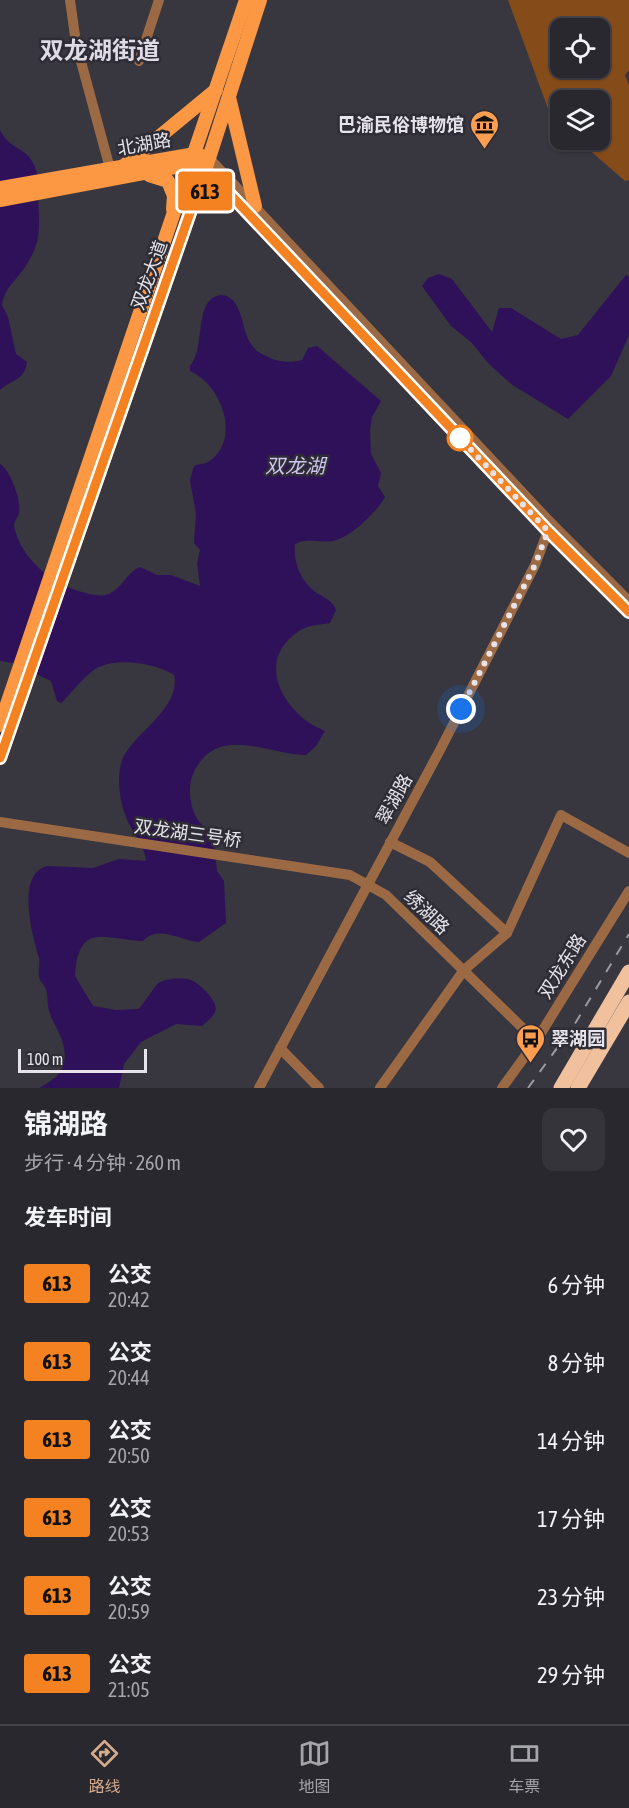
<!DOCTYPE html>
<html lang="zh">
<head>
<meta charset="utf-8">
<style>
  body { margin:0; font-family:"Asap Condensed","Noto Sans SC",sans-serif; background:#36343b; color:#f1f3f6; height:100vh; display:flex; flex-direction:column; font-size:22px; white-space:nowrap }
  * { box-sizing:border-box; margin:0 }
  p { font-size:20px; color:#a5a6aa }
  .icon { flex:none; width:33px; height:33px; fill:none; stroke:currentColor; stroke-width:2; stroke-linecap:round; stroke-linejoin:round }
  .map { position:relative; height:1088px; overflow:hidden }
  .panel { display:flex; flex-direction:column; background:#2a282f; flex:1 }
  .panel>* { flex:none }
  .badge { padding:0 12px; border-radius:4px; font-size:21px; line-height:39px }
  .controls { position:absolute; left:550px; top:18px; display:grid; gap:12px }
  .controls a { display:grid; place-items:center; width:60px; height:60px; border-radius:12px; background:#2a282f; box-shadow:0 2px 4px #0004,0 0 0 2px #46444b; font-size:30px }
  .scale { position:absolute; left:18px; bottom:15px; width:129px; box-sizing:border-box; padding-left:6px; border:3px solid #e6e4ea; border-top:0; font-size:16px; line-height:21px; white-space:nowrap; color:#e6e4ea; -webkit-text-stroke:4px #2e2c35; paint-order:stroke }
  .you { position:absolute; width:30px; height:30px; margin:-15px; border:4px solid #fff; border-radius:50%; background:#1a73e8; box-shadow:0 0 0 9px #1a73e833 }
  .map>.badge { position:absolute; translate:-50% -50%; box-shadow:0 0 0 3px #fff }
  h2 { padding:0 24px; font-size:22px; line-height:54px }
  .round { display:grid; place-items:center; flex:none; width:63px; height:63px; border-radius:12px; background:#36343b }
  .headline { display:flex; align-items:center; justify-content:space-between; height:102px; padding:0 24px }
  h1 { font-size:28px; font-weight:700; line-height:45px }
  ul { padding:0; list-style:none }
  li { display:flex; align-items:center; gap:18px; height:78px; padding:0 24px }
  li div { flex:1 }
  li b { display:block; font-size:22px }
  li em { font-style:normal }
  li .badge { min-width:66px; font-weight:700; text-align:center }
  .tabs { display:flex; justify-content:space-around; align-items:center; height:84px; border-top:2px solid #46444b; background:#2a282f; font-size:16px; color:#a5a6aa }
  .tabs a { display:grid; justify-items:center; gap:3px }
  .tabs .current { color:#d6ab8b }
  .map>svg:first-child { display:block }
</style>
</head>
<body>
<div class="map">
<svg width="629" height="1088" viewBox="0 0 629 1088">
  <rect width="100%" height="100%" fill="#38363f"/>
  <path fill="#854c19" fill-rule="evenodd" d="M 508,0 L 629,0 L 629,70 L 625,75 L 629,85 L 629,180 L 625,181 L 578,140 L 600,140 L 600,100 L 561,100 L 561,124 L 550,114 ZM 561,28 L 600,28 L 600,68 L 561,68 Z"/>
  <g fill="#2e1159">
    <path d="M 0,130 C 11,153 29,144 37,173 C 39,180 38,189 38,196 C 39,225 43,240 25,267 C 16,281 5,287 2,305 L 8,317 L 16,354 L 27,362 C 25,380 11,380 0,390 Z"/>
    <polygon points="439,274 452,279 492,332 499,308 511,308 561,339 578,335 626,275 629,277 629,335 611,376 568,419 511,384 488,363 472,343 451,326 422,286 428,278"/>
    <path d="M 221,295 C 243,296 241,330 251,344 C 256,352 262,354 270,358 C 278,362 292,363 302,360 L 308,348 L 317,346 L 381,401 L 372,417 L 370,430 L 371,454 L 381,473 L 378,486 L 385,497 C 377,512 349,539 332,541 C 318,543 308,537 295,544 C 293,561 300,580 314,591 C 322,597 333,600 336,610 L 330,623 C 319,625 308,625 299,631 C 260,657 276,698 308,722 C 313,726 320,728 325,731 L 316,746 L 306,755 C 268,755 216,722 193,774 C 187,787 190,811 200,823 C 204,827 209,830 213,835 L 217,871 L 224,881 L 226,923 L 199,942 C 181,941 158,924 143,941 C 109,941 78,919 75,976 L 93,1006 L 116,1010 L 139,1009 L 158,983 C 166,979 181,977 191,980 C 199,983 220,1002 215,1012 C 213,1017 206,1022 202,1026 L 176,1024 L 141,1042 L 124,1064 L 119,1088 L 39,1088 C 50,1082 62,1075 64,1063 C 68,1042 55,1029 49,1011 C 47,1004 48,996 46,989 C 44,984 40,982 39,977 C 38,971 40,965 39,958 C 33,937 15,875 47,866 L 93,868 L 119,859 L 146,861 C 145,849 139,841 133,831 C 121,812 115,782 122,760 C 132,734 182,708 174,675 C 156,663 113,656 94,670 C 81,679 72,693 61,703 L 57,701 L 51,681 L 14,663 L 0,661 L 0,464 C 10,469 22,502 19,513 C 18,518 14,521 14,526 C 21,560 54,586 86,593 C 94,595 101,597 109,594 C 122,588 127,572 140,567 L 157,575 L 171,575 L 200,586 L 197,563 L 200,550 L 194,543 L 196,514 L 190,480 L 194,466 C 199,464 204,464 208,462 C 243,440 221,384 190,371 L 190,366 C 206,349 193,298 221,295 Z"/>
  </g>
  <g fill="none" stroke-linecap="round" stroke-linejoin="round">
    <g stroke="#9b6a45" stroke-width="10">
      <polyline points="70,0 76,43 112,176"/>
      <polyline points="139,61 159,0"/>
      <polyline points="209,158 551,523 629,601"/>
      <polyline points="206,169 548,531 629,612"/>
      <polyline points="0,822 350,875 386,895 536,1041"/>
      <polyline points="390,842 430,862 507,933"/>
      <polyline points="280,1048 319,1088"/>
      <polyline points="259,1088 440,750 535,565 551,523"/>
      <polyline points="380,1088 464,970 507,933 561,815 629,853"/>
      <polyline points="502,1088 536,1041 629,891"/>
    </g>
    <g stroke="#fc9844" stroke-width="14">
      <polyline points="229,97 255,206"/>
      <polyline points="125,165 216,90"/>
      <polyline points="149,175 168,181 174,196 173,209"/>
      <polyline points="0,188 195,154 202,156"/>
      <polyline points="0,200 191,164 198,166"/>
      <polyline points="197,201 203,192 211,188 227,191"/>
      <polyline points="0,725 246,0"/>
      <polyline points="0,758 209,158 260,0"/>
    </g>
    <g stroke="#f1c19e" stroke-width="15">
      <polyline points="561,1088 629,972"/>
      <polyline points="578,1088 629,1002"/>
    </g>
    <polyline stroke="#9c9aa1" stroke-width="2" stroke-dasharray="10 10" stroke-linecap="butt" points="528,1088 576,1022 629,934"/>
  </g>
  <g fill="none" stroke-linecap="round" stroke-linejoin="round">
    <defs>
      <polyline id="line" points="0,758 191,210 203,192 211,188 227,191 548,531 629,612"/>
    </defs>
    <use href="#line" stroke="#fff" stroke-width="14"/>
    <use href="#line" stroke="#f58220" stroke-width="9"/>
    <polyline stroke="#e6e4ea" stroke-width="6" stroke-dasharray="0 10.8" points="460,438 458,436 548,531 535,565 461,709"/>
  </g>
  <defs>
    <symbol id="museum-pin" viewBox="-11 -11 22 30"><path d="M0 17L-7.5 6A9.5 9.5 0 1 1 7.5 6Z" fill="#fb9e52" stroke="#2e2c35"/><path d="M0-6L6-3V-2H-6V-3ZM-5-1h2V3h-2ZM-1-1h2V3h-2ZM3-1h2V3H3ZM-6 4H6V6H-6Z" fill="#111"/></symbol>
    <symbol id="bus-pin" viewBox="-11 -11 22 30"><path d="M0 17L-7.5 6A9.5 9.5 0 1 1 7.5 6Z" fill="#fb9e52" stroke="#2e2c35"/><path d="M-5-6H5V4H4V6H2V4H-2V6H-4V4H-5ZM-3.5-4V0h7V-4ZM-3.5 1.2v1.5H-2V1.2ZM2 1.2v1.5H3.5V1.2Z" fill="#111"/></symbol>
  </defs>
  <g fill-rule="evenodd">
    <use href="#museum-pin" x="468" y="108" width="33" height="45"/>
    <use href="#bus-pin" x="514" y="1022" width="33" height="45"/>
  </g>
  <circle fill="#fff" stroke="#f58220" stroke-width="3" cx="460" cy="438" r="12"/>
  <g text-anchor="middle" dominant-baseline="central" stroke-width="5" stroke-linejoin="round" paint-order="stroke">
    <g font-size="18" font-weight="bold" fill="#e6e4ea" stroke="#2e2c35" text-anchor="end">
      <text x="464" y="124">巴渝民俗博物馆</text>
      <text x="551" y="1038" text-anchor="start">翠湖园</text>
    </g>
    <g font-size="18" fill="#e6e4ea" stroke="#2e2c35">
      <text transform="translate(144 144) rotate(-10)">北湖路</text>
      <text transform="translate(149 275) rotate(-70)">双龙大道</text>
      <text transform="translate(394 799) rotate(-61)">翠湖路</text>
      <text transform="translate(188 833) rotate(8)">双龙湖三号桥</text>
      <text transform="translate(427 912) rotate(44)">绣湖路</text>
      <text transform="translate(562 966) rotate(-58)">双龙东路</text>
    </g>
    <g font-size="20" font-style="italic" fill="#cfc5f0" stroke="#2e2c35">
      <text x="295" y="465">双龙湖</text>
    </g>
    <g font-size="24" font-weight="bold" fill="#dedbe7" stroke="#2e2c35">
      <text x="100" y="50">双龙湖街道</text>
    </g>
  </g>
</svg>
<div class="controls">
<a><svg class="icon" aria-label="locate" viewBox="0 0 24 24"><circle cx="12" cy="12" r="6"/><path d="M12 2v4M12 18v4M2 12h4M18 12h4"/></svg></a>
<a><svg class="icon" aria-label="layers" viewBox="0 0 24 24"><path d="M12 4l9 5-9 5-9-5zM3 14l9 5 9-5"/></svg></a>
</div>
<div class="scale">100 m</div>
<div class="you" style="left:461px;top:709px"></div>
<b class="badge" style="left:205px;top:191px;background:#f58220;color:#111">613</b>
</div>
<section class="panel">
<div class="headline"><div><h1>锦湖路</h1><p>步行 · 4 分钟 · 260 m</p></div><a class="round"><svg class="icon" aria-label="heart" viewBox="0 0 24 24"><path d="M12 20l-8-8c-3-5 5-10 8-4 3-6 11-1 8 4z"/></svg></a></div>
<h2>发车时间</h2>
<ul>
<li><span class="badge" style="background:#f58220;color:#111">613</span><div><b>公交</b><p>20:42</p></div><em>6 分钟</em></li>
<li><span class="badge" style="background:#f58220;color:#111">613</span><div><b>公交</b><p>20:44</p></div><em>8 分钟</em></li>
<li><span class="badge" style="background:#f58220;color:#111">613</span><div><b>公交</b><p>20:50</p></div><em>14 分钟</em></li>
<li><span class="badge" style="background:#f58220;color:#111">613</span><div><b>公交</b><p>20:53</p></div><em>17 分钟</em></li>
<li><span class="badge" style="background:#f58220;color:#111">613</span><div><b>公交</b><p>20:59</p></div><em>23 分钟</em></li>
<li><span class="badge" style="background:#f58220;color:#111">613</span><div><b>公交</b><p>21:05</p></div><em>29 分钟</em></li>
</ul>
</section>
<nav class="tabs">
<a class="current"><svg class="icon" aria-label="directions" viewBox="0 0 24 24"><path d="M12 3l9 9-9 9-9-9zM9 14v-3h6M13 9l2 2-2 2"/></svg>路线</a>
<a><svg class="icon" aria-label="map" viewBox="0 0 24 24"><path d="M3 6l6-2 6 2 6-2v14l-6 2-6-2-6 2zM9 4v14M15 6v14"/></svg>地图</a>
<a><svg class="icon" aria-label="tickets" viewBox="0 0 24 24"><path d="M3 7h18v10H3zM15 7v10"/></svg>车票</a>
</nav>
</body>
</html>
